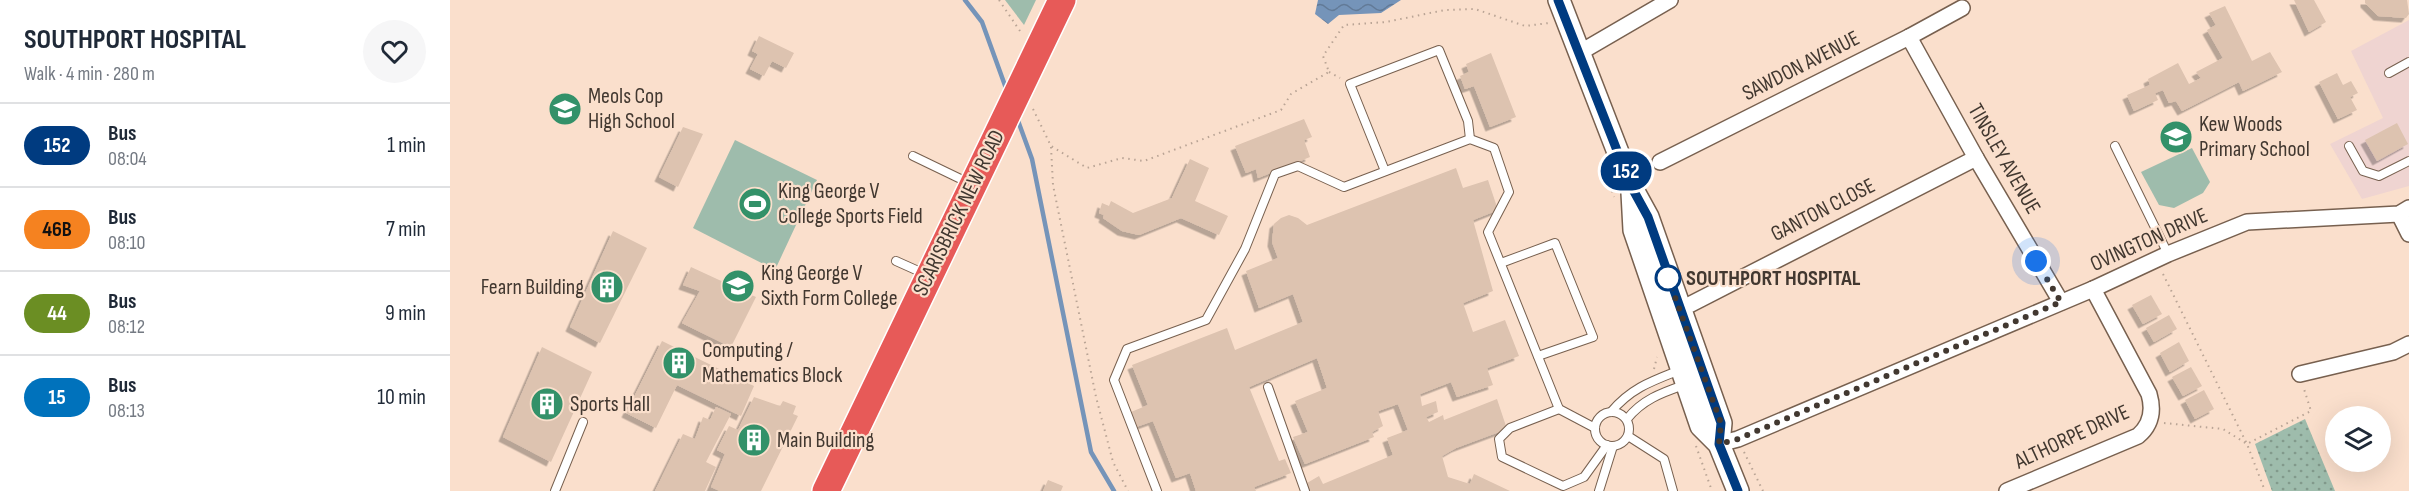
<!DOCTYPE html>
<html lang="en">
<head>
<meta charset="utf-8">
<style>
  body { margin:0; font-family:"Sofia Sans Condensed",sans-serif; background:#f6f6f7; color:#1f2937; height:100vh; display:flex; flex-direction:column; font-size:22px; white-space:nowrap }
  * { box-sizing:border-box; margin:0 }
  p { font-size:20px; color:#747a83 }
  .icon { flex:none; width:33px; height:33px; fill:none; stroke:currentColor; stroke-width:2; stroke-linecap:round; stroke-linejoin:round }
  .map { position:relative; flex:1; overflow:hidden }
  .side { display:flex; flex-direction:column; background:#fff; width:450px }
  .side>* { flex:none }
  .badge { padding:0 12px; border-radius:20px; font-size:21px; line-height:39px }
  .buttons { position:absolute; left:1875px; top:406px; display:grid; gap:12px }
  .buttons a { display:grid; place-items:center; width:66px; height:66px; border-radius:50%; background:#fff; box-shadow:0 6px 24px #0002; font-size:30px }
  .you { position:absolute; width:30px; height:30px; margin:-15px; border:4px solid #fff; border-radius:50%; background:#1a73e8; box-shadow:0 0 0 9px #1a73e833 }
  .map>.badge { position:absolute; translate:-50% -50%; box-shadow:0 0 0 3px #fff }
  .round { display:grid; place-items:center; flex:none; width:63px; height:63px; border-radius:32px; background:#f6f6f7 }
  .overview { display:flex; align-items:center; justify-content:space-between; height:102px; padding:0 24px }
  h1 { font-size:28px; font-weight:700; line-height:45px }
  ul { padding:0; list-style:none }
  li { display:flex; align-items:center; gap:18px; height:84px; padding:0 24px; border-top:2px solid #e0e1e3 }
  li div { flex:1 }
  li b { display:block; font-size:22px }
  li em { font-style:normal }
  li .badge { min-width:66px; font-weight:700; text-align:center }
  main { display:flex; flex:1; min-height:0 }
  .map>svg:first-child { display:block }
</style>
</head>
<body>
<main>
<section class="side">
<div class="overview"><div><h1>SOUTHPORT HOSPITAL</h1><p>Walk · 4 min · 280 m</p></div><a class="round"><svg class="icon" aria-label="heart" viewBox="0 0 24 24"><path d="M12 20l-8-8c-3-5 5-10 8-4 3-6 11-1 8 4z"/></svg></a></div>
<ul>
<li><span class="badge" style="background:#003b80;color:#fff">152</span><div><b>Bus</b><p>08:04</p></div><em>1 min</em></li>
<li><span class="badge" style="background:#f58220;color:#111">46B</span><div><b>Bus</b><p>08:10</p></div><em>7 min</em></li>
<li><span class="badge" style="background:#6b8e23;color:#fff">44</span><div><b>Bus</b><p>08:12</p></div><em>9 min</em></li>
<li><span class="badge" style="background:#0072bc;color:#fff">15</span><div><b>Bus</b><p>08:13</p></div><em>10 min</em></li>
</ul>
</section>
<div class="map">
<svg width="1959" height="491" viewBox="0 0 1959 491">
  <defs>
    <pattern id="grass-dots" width="8" height="8" patternUnits="userSpaceOnUse" patternTransform="scale(1.5)"><rect width="8" height="8" fill="#9ebcac"/><path d="M2 2h.1M6 6h.1" fill="none" stroke="#829a8c" stroke-width="1.8" stroke-linecap="round"/></pattern>
    <pattern id="water-waves" width="16" height="10" patternUnits="userSpaceOnUse" patternTransform="scale(1.5)"><rect width="16" height="10" fill="#7594b9"/><path d="M0 5q4-4 8 0t8 0" fill="none" stroke="#627a97"/></pattern>
    <filter id="shadow"><feDropShadow dx="-4.5" dy="4.5" stdDeviation="0" flood-color="#0004"/></filter>
  </defs>
  <rect width="100%" height="100%" fill="#fadfcc"/>
  <polygon fill="#efd4d1" points="1959,20 1959,186 1912,199 1880,144 1933,118 1901,51"/>
  <polygon fill="url(#grass-dots)" points="1855,419 1885,491 1822,491 1805,444"/>
  <g fill="#9ebcac">
    <polygon points="555,0 586,0 574,25"/>
    <polygon points="285,140 367,180 325,270 243,228"/>
    <polygon points="1742,148 1760,182 1753,193 1724,208 1709,205 1691,172"/>
  </g>
  <polygon fill="url(#water-waves)" points="868,0 951,0 931,13 889,15 878,24 865,14"/>
  <g fill="none" stroke-linecap="round" stroke-linejoin="round">
    <g stroke="#7594b9" stroke-width="4.5">
      <polyline points="515,0 532,22 557,91"/>
      <polyline points="567,118 582,159 641,452 664,491"/>
    </g>
  </g>
  <g fill="#ddc3b0" filter="url(#shadow)">
    <polygon points="1844,0 1864,0 1876,22 1859,32"/>
    <polygon points="1915,0 1957,0 1959,14 1956,18 1928,16 1915,3"/>
    <polygon points="1775,6 1802,61 1820,52 1832,72 1793,91 1789,82 1732,111 1726,101 1719,103 1713,90 1705,93 1708,100 1684,111 1677,95 1700,85 1698,79 1728,63 1739,84 1751,78 1746,72 1773,58 1757,30 1766,25 1759,13"/>
    <polygon points="309,36 344,53 336,68 322,61 314,76 300,69 308,54 302,51"/>
    <polygon points="1041,53 1066,117 1040,127 1024,86 1015,89 1010,76 1019,72 1016,64"/>
    <polygon points="1887,73 1893,85 1901,81 1908,93 1900,97 1907,110 1888,119 1869,82"/>
    <polygon points="854,119 862,137 854,140 860,157 808,178 806,169 796,173 785,146"/>
    <polygon points="1947,123 1958,144 1927,161 1915,140"/>
    <polygon points="233,127 253,134 228,187 209,177"/>
    <polygon points="740,159 759,168 745,201 778,216 769,235 731,218 689,235 672,231 653,218 654,215 649,213 652,203 659,206 661,201 683,213 722,198"/>
    <polygon points="1006,168 1013,188 1038,180 1048,210 1023,220 1043,291 1013,303 1023,332 1055,320 1069,356 1037,368 1043,385 1007,397 1001,382 970,394 972,406 986,401 988,412 976,417 979,422 993,415 994,420 1047,399 1057,429 1006,448 992,456 998,477 1020,484 1024,474 1060,491 855,491 859,488 857,483 869,476 873,484 943,455 937,438 958,430 948,404 928,411 933,426 922,432 924,437 855,464 843,437 858,432 845,401 877,388 867,358 799,387 829,461 835,459 841,473 804,487 806,491 746,491 740,473 726,478 703,421 686,427 681,412 698,405 682,365 777,328 785,350 853,322 843,294 809,308 796,271 828,258 822,242 824,224 831,218 839,215 848,218 857,225"/>
    <polygon points="163,231 197,248 150,343 120,327"/>
    <polygon points="241,267 306,297 281,347 232,323 250,291 233,285"/>
    <polygon points="1701,295 1712,314 1693,324 1682,305"/>
    <polygon points="1719,315 1727,329 1704,342 1696,328"/>
    <polygon points="212,341 304,386 291,416 227,385 206,428 176,413"/>
    <polygon points="1729,342 1739,361 1720,372 1710,353"/>
    <polygon points="92,347 142,372 101,462 53,437"/>
    <polygon points="1741,367 1752,386 1733,396 1722,377"/>
    <polygon points="1754,390 1764,409 1745,419 1735,400"/>
    <polygon points="304,397 330,406 333,401 346,406 343,414 348,416 311,491 270,491 261,487 275,454 267,450 279,426 288,430"/>
    <polygon points="266,407 281,414 256,462 266,467 255,491 205,491 233,434 245,439 253,417 260,420"/>
    <polygon points="598,480 613,486 611,491 593,491"/>
  </g>
  <g fill="none" stroke-linecap="round" stroke-linejoin="round">
    <defs>
      <g id="lane">
        <polyline points="1939,73 1959,62"/>
        <polyline points="1665,146 1718,254"/>
        <polyline points="1899,146 1913,171 1929,176 1959,161"/>
        <polyline points="463,156 519,183"/>
        <polyline points="935,171 900,84 989,50 1018,121 1020,139"/>
        <polyline points="446,261 475,274"/>
        <polyline points="1051,263 1105,243 1143,337 1088,356"/>
        <polyline points="818,387 855,491"/>
        <polyline points="1109,409 1060,428 1049,439 1052,457 1113,486 1134,477 1157,445"/>
        <circle cx="1162" cy="429" r="17"/>
        <path d="M 1161,412 C 1181,388 1202,381 1230,370"/>
        <path d="M 1177,419 C 1192,400 1211,393 1234,385"/>
        <polyline points="1178,436 1214,459 1223,491"/>
        <polyline points="105,491 133,422"/>
        <polyline points="707,491 664,380 677,349 756,320 795,249 825,174 848,166 894,187 1020,139 1044,148 1059,192 1038,232 1109,409 1145,428"/>
        <polyline points="1149,491 1163,446"/>
      </g>
      <g id="street">
        <polyline points="1459,37 1526,158 1611,302"/>
        <polyline points="1129,53 1220,0"/>
        <polyline points="1210,162 1459,37 1512,8"/>
        <polyline points="1949,214 1959,234"/>
        <polyline points="1241,304 1526,158"/>
        <polyline points="1850,374 1943,352 1959,344"/>
        <polyline points="1269,444 1288,439 1643,289 1718,254 1797,222 1949,214 1959,208"/>
        <path d="M 1557,491 L 1688,436 C 1701,425 1704,411 1699,394 L 1643,289"/>
      </g>
      <g id="secondary">
        <polyline points="1109,0 1181,186 1198,217 1271,423 1269,444"/>
        <polyline points="1182,193 1184,230 1251,426 1269,444 1288,491"/>
      </g>
      <polyline id="highway" points="376,491 612,0"/>
    </defs>
    <use href="#lane" stroke="#77604f" stroke-width="10"/>
    <use href="#street" stroke="#77604f" stroke-width="18"/>
    <use href="#secondary" stroke="#77604f" stroke-width="24"/>
    <use href="#highway" stroke="#fff" stroke-width="30"/>
    <g stroke="#b9a495" stroke-width="2" stroke-dasharray="1.5 4.5" stroke-linecap="butt">
      <polyline points="549,0 572,34"/>
      <polyline points="879,72 890,78"/>
      <polyline points="583,109 601,146 637,168 672,158 694,161 831,110 841,94 879,72 873,56 894,25 936,22 995,10 1025,9 1075,26 1099,23"/>
      <polyline points="601,147 603,185 646,397 663,462 678,491"/>
      <polyline points="1191,158 1197,175"/>
      <polyline points="1156,174 1164,197"/>
      <polyline points="1713,274 1797,444 1815,491"/>
      <polyline points="1204,369 1207,357"/>
      <polyline points="1714,423 1773,429 1797,444 1861,411 1854,389"/>
      <polyline points="1246,446 1262,491"/>
      <polyline points="1294,452 1313,491"/>
    </g>
    <use href="#lane" stroke="#fff" stroke-width="8"/>
    <use href="#street" stroke="#fff" stroke-width="15"/>
    <use href="#secondary" stroke="#fff" stroke-width="21"/>
    <use href="#highway" stroke="#e75a58" stroke-width="27"/>
  </g>
  <g fill="none" stroke-linecap="round" stroke-linejoin="round">
    <defs>
      <polyline id="line" points="1108,0 1181,186 1198,217 1271,423 1269,444 1288,491"/>
    </defs>
    <use href="#line" stroke="#fff" stroke-width="14"/>
    <use href="#line" stroke="#003b80" stroke-width="9"/>
    <polyline stroke="#423830" stroke-width="6" stroke-dasharray="0 10.8" points="1218,278 1271,423 1269,444 1288,439 1611,302 1586,261"/>
  </g>
  <defs>
    <symbol id="school-disc" viewBox="-11 -11 22 22"><circle r="9.5" fill="#339169" stroke="#fadfcc"/><path d="M0-5L7-2L0 1L-7-2ZM-4 1L0 2.5L4 1V4Q0 6-4 4Z" fill="#fff"/></symbol>
    <symbol id="stadium-disc" viewBox="-11 -11 22 22"><circle r="9.5" fill="#339169" stroke="#fadfcc"/><path d="M0-5a6.5 5 0 1 0 0 10a6.5 5 0 1 0 0-10ZM-3.5-1.8h7v3.6h-7Z" fill="#fff"/></symbol>
    <symbol id="university-disc" viewBox="-11 -11 22 22"><circle r="9.5" fill="#339169" stroke="#fadfcc"/><path d="M0-5L7-2L0 1L-7-2ZM-4 1L0 2.5L4 1V4Q0 6-4 4Z" fill="#fff"/></symbol>
    <symbol id="building-disc" viewBox="-11 -11 22 22"><circle r="9.5" fill="#339169" stroke="#fadfcc"/><path d="M-4-6H4V6H1V3H-1V6H-4ZM-2.5-4.3h1.7v1.8h-1.7ZM.8-4.3h1.7v1.8H.8ZM-2.5-1h1.7V.8h-1.7ZM.8-1h1.7V.8H.8Z" fill="#fff"/></symbol>
  </defs>
  <g fill-rule="evenodd">
    <use href="#school-disc" x="96" y="90" width="38" height="38"/>
    <use href="#school-disc" x="1707" y="118" width="38" height="38"/>
    <use href="#stadium-disc" x="286" y="185" width="38" height="38"/>
    <use href="#university-disc" x="269" y="267" width="38" height="38"/>
    <use href="#building-disc" x="138" y="268" width="38" height="38"/>
    <use href="#building-disc" x="210" y="344" width="38" height="38"/>
    <use href="#building-disc" x="78" y="385" width="38" height="38"/>
    <use href="#building-disc" x="285" y="421" width="38" height="38"/>
  </g>
  <circle fill="#fff" stroke="#003b80" stroke-width="3" cx="1218" cy="278" r="12"/>
  <g text-anchor="middle" dominant-baseline="central" stroke-width="4.5" stroke-linejoin="round" paint-order="stroke">
    <g font-size="22" fill="#423830" stroke="#fadfcc">
      <text transform="translate(1351 66) rotate(-27)">SAWDON AVENUE</text>
      <text transform="translate(1554 159) rotate(60)">TINSLEY AVENUE</text>
      <text transform="translate(1373 210) rotate(-27)">GANTON CLOSE</text>
      <text transform="translate(509 213) rotate(-64)">SCARISBRICK NEW ROAD</text>
      <text transform="translate(1699 240) rotate(-24)">OVINGTON DRIVE</text>
      <text transform="translate(1622 437) rotate(-25)">ALTHORPE DRIVE</text>
    </g>
    <g font-size="22" fill="#423830" stroke="#fadfcc" text-anchor="start">
      <text x="138" y="96">Meols Cop<tspan x="138" dy="25">High School</tspan></text>
      <text x="1749" y="124">Kew Woods<tspan x="1749" dy="25">Primary School</tspan></text>
      <text x="328" y="191">King George V<tspan x="328" dy="25">College Sports Field</tspan></text>
      <text x="311" y="273">King George V<tspan x="311" dy="25">Sixth Form College</tspan></text>
      <text x="134" y="287" text-anchor="end">Fearn Building</text>
      <text x="252" y="350">Computing /<tspan x="252" dy="25">Mathematics Block</tspan></text>
      <text x="120" y="404">Sports Hall</text>
      <text x="327" y="440">Main Building</text>
    </g>
    <g font-size="22" font-weight="bold" fill="#423830" stroke="#fadfcc" text-anchor="start">
      <text x="1236" y="278">SOUTHPORT HOSPITAL</text>
    </g>
  </g>
</svg>
<div class="buttons">
<a><svg class="icon" aria-label="layers" viewBox="0 0 24 24"><path d="M12 4l9 5-9 5-9-5zM3 14l9 5 9-5"/></svg></a>
</div>
<div class="you" style="left:1586px;top:261px"></div>
<b class="badge" style="left:1176px;top:171px;background:#003b80;color:#fff">152</b>
</div>
</main>
</body>
</html>
